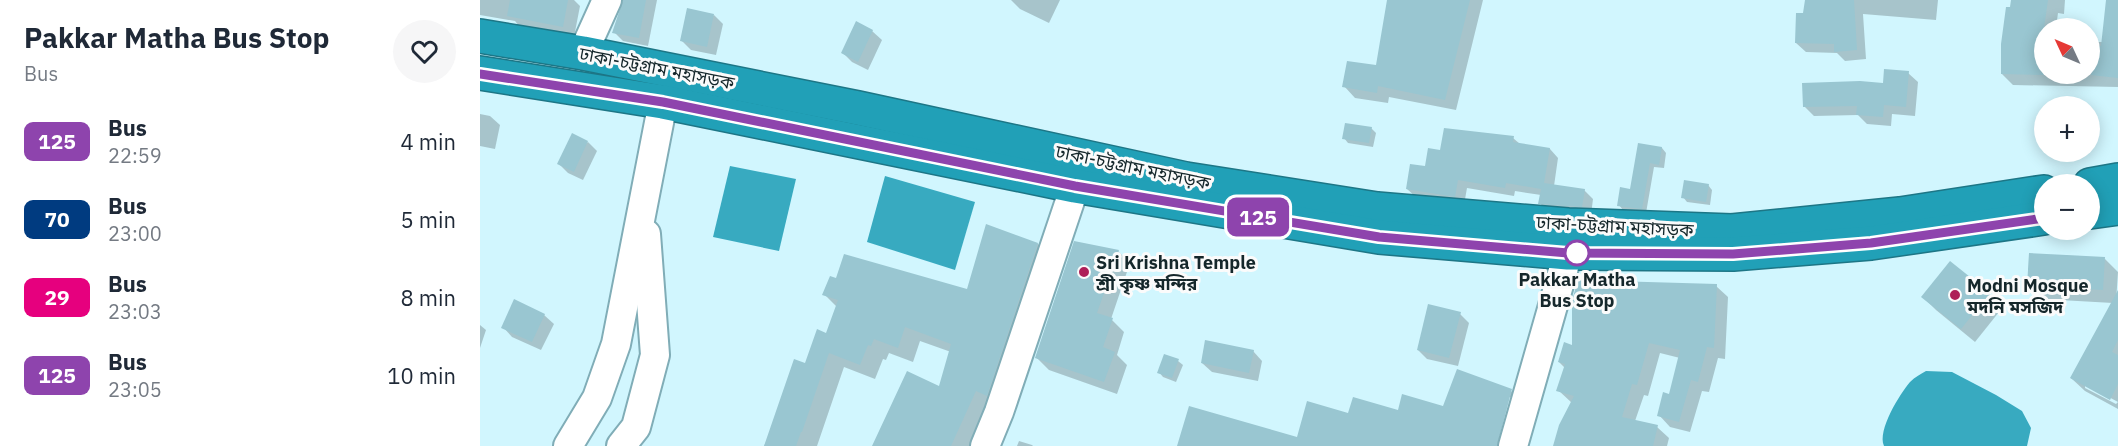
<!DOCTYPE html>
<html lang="en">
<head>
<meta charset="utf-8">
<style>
  body { margin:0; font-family:"IBM Plex Sans","Noto Sans Bengali",sans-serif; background:#f6f6f7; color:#1f2937; height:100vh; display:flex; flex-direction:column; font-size:22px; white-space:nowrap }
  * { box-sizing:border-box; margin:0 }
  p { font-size:20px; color:#747a83 }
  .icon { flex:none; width:33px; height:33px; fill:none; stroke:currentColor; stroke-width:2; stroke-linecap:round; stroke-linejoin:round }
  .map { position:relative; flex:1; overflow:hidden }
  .drawer { display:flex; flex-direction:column; background:#fff; width:480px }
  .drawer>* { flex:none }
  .badge { padding:0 12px; border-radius:9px; font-size:21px; line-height:39px }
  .needle { width:39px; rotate:314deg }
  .tools { position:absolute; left:1554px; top:18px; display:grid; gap:12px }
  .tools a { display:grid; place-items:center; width:66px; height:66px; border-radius:50%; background:#fff; box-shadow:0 3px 15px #0003; font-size:30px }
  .map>.badge { position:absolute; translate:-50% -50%; box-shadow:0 0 0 3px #fff }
  .round { display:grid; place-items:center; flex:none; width:63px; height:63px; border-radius:32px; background:#f6f6f7 }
  .headline { display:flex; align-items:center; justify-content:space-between; height:102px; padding:0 24px }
  h1 { font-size:28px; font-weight:700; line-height:45px }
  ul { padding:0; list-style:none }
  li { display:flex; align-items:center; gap:18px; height:78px; padding:0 24px }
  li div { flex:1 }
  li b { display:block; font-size:22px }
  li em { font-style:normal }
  li .badge { min-width:66px; font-weight:700; text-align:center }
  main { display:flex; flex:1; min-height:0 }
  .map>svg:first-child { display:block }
</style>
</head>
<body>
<main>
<section class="drawer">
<div class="headline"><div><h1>Pakkar Matha Bus Stop</h1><p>Bus</p></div><a class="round"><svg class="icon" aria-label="heart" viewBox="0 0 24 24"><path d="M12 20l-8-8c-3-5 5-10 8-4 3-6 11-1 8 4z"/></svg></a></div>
<ul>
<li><span class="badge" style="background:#8e44ad;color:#fff">125</span><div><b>Bus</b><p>22:59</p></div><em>4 min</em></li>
<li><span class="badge" style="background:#003b80;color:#fff">70</span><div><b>Bus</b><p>23:00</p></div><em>5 min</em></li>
<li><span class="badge" style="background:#e6007e;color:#fff">29</span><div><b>Bus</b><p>23:03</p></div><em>8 min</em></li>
<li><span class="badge" style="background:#8e44ad;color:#fff">125</span><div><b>Bus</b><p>23:05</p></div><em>10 min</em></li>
</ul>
</section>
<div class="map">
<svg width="1638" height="446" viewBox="0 0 1638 446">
  <rect width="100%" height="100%" fill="#d1f6fe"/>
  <g fill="#38aac0">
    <polygon points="250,166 316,179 299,251 233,237"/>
    <polygon points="405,176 495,202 475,270 387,242"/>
    <path d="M 1446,371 L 1472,372 L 1516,395 L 1542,411 L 1551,428 L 1547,446 L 1404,446 C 1397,430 1420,394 1430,382 C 1435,377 1441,374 1446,371 Z"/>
  </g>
  <g fill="#0003" fill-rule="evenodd">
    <polygon points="0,0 94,0 100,6 94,37 40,27 35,21 0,15"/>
    <polygon points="144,0 177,0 168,46 143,41 134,32"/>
    <polygon points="531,0 580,0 569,23 540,9"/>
    <polygon points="909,0 1003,0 976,110 909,97 908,103 875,98 864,86 897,67"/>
    <polygon points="1326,0 1458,0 1456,20 1383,14 1386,59 1365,61 1357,53 1326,52 1316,43 1325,15"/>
    <polygon points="1532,0 1585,0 1584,14 1578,13 1576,28 1564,28 1564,74 1610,74 1610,42 1623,42 1628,0 1638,0 1638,87 1533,85 1522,74"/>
    <polygon points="234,15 243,24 236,55 211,50 202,41"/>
    <polygon points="392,31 402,40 388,70 372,62 363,53"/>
    <polygon points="1428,73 1438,82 1435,116 1412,114 1411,126 1387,124 1378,115 1334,116 1324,106 1404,85"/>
    <polygon points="0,114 10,116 20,125 15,149 0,146"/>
    <polygon points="891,128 896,133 893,147 868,143 864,138"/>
    <polygon points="1033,138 1040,144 1070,149 1078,158 1074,186 1104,190 1113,199 1111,215 1068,212 1060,203 1061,195 1035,191 1034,196 987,188 984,205 936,197 927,189 962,152"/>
    <polygon points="108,142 117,151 103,180 88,173 79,164"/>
    <polygon points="1159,144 1182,148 1186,153 1184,168 1174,167 1166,213 1143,210 1139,205 1151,191"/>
    <polygon points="1228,185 1232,190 1230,205 1207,202 1203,197"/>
    <polygon points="507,226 558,244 573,259 492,446 394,446 460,388 471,352 440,341 433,362 409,353 406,360 403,359 395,379 364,367 337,446 284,446 326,365 347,335 357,307 344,294 488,291"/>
    <polygon points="638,251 650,263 631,319 644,332 637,355 647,365 637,394 569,370 556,357"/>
    <path d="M 1625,259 L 1638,272 L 1636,302 L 1638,303 L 1638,409 L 1605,391 L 1591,378 L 1633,303 L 1562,299 L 1549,286 ZM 1605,384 L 1638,402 L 1636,404 L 1605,388 Z"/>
    <polygon points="1470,263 1509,294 1523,307 1495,342 1456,310 1443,297"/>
    <polygon points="1236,286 1248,297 1245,359 1238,358 1229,392 1222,391 1210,432 1190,427 1179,415 1190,395 1200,358 1180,353 1168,396 1164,395 1155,421 1177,427 1189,438 1187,446 1075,446 1092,403 1078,390 1085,368 1079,362 1094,347"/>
    <polygon points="980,314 989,323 978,366 947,359 938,350"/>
    <polygon points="64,315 74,324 61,350 32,337 23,327"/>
    <polygon points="0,325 6,330 0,348"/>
    <polygon points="773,351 782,361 778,381 732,372 722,363"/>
    <polygon points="685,356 698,361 703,365 696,382 683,377 679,372"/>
    <polygon points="1031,391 1046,406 1036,446 1018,446 1032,397 1028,397 1015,446 699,446 818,439 869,415 964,408"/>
    <polygon points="539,441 552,445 553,446 537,446"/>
  </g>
  <g fill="#99c6d1">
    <polygon points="30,0 88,0 83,27 27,16"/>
    <polygon points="143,0 166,0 159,38 132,33"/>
    <polygon points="907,0 990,0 965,100 898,86 897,93 862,87 867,61 896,65"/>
    <polygon points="1325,0 1374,0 1377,50 1354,52 1354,44 1315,43 1316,13 1323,13"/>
    <polygon points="1531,0 1568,0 1564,28 1564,75 1521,74 1521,44 1526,7 1530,7"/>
    <polygon points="1626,0 1638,0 1638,78 1611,75 1614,46 1621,46"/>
    <polygon points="207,8 234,14 227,47 200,41"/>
    <polygon points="376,21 393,30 378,62 361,53"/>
    <polygon points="1404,69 1429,71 1426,107 1404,105 1403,117 1376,115 1377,106 1323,107 1322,83 1380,81 1403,83"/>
    <polygon points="865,123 892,127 889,143 862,139"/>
    <polygon points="964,128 1034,136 1033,142 1070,148 1064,183 1105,189 1102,207 1058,204 1061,189 1026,183 1025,188 978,180 975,197 926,189 930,164 945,166 948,148 960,150"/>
    <polygon points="92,133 108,141 94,172 77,164"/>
    <polygon points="1158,143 1182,147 1179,165 1170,163 1162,209 1137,206 1140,187 1150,189"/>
    <polygon points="1204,180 1229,184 1226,202 1201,198"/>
    <polygon points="506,224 558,243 507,396 496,391 471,446 392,446 427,371 459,386 471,344 425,327 418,348 394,339 391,346 388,345 380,365 349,353 322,432 321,432 316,446 284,446 314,359 325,363 337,329 346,333 358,300 342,295 350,276 356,278 364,254 487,289"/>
    <polygon points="594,241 639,250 617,313 633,318 623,347 635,352 624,382 555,358"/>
    <polygon points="1549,253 1625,257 1623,290 1547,286"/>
    <polygon points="1470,261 1510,293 1481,329 1441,297"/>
    <polygon points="1098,280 1237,284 1234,348 1227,347 1218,382 1211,380 1199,422 1177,416 1183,392 1189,394 1200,350 1169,343 1157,385 1152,384 1142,417 1178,425 1173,446 1073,446 1079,425 1094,396 1076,391 1085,364 1078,362 1084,342 1092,345 1092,300"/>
    <polygon points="1638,290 1638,340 1632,352 1638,355 1638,384 1630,400 1590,378"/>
    <polygon points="34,299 65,314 52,342 21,328"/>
    <polygon points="948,304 981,312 969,358 937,350"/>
    <polygon points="725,340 774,350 769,373 721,363"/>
    <polygon points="684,354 699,359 692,378 677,373"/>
    <polygon points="977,369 1032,389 1017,446 697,446 709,406 817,437 827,401 868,413 873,397 918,410 922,394 963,406"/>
  </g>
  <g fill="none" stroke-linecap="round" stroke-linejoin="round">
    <defs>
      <g id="minor">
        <polyline points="103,53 127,0"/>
        <polyline points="88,446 117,398 136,344 183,102"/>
        <polyline points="141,446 156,427 175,355 166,234"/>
        <polyline points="505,446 519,412 595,186"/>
        <polyline points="1033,446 1088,253"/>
      </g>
      <g id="highway">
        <polyline points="0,36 103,53 378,108 706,179 897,209 1088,225 1252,231 1420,214 1564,192"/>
        <polyline points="0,73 183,102 595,186 899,237 1088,253 1253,254 1391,243 1564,218"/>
        <polyline points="1610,185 1638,180"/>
        <polyline points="1610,212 1638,208"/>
      </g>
    </defs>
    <use href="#minor" stroke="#80adb7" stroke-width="32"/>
    <use href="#highway" stroke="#1d7686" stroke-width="36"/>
    <use href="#minor" stroke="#fff" stroke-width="28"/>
    <use href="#highway" stroke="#21a0b7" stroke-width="33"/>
  </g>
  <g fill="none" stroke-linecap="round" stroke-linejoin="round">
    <defs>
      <polyline id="line" points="0,74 183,102 595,186 899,237 1088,253 1253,254 1391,243 1564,218"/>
    </defs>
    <use href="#line" stroke="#fff" stroke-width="14"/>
    <use href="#line" stroke="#8e44ad" stroke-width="9"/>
  </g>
  <circle fill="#fff" stroke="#8e44ad" stroke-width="3" cx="1097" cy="253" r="12"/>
  <g fill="#ae1f58" stroke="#fbfbfb" stroke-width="2">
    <circle cx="604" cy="272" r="6"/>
    <circle cx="1475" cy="295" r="6"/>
  </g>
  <g text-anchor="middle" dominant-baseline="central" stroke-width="6" stroke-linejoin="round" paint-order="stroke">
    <g font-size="18" fill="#15272b" stroke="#fbfbfb">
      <text transform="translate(177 68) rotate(11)">ঢাকা-চট্টগ্রাম মহাসড়ক</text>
      <text transform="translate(653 167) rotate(12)">ঢাকা-চট্টগ্রাম মহাসড়ক</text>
      <text transform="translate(1135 226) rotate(3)">ঢাকা-চট্টগ্রাম মহাসড়ক</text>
    </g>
    <g font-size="18" font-weight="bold" fill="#15272b" stroke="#fbfbfb" text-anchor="start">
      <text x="616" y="262">Sri Krishna Temple<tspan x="616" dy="21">শ্রী কৃষ্ণ মন্দির</tspan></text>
      <text x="1487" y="285">Modni Mosque<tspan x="1487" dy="21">মদনি মসজিদ</tspan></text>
    </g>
    <g font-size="18" font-weight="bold" fill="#15272b" stroke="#fbfbfb">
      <text x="1097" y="279">Pakkar Matha<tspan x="1097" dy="21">Bus Stop</tspan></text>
    </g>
  </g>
</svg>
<div class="tools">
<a><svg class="needle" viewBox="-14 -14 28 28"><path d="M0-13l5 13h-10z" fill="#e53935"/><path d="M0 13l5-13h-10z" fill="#747a83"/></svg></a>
<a>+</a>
<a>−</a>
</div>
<b class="badge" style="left:778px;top:217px;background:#8e44ad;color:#fff">125</b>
</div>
</main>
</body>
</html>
